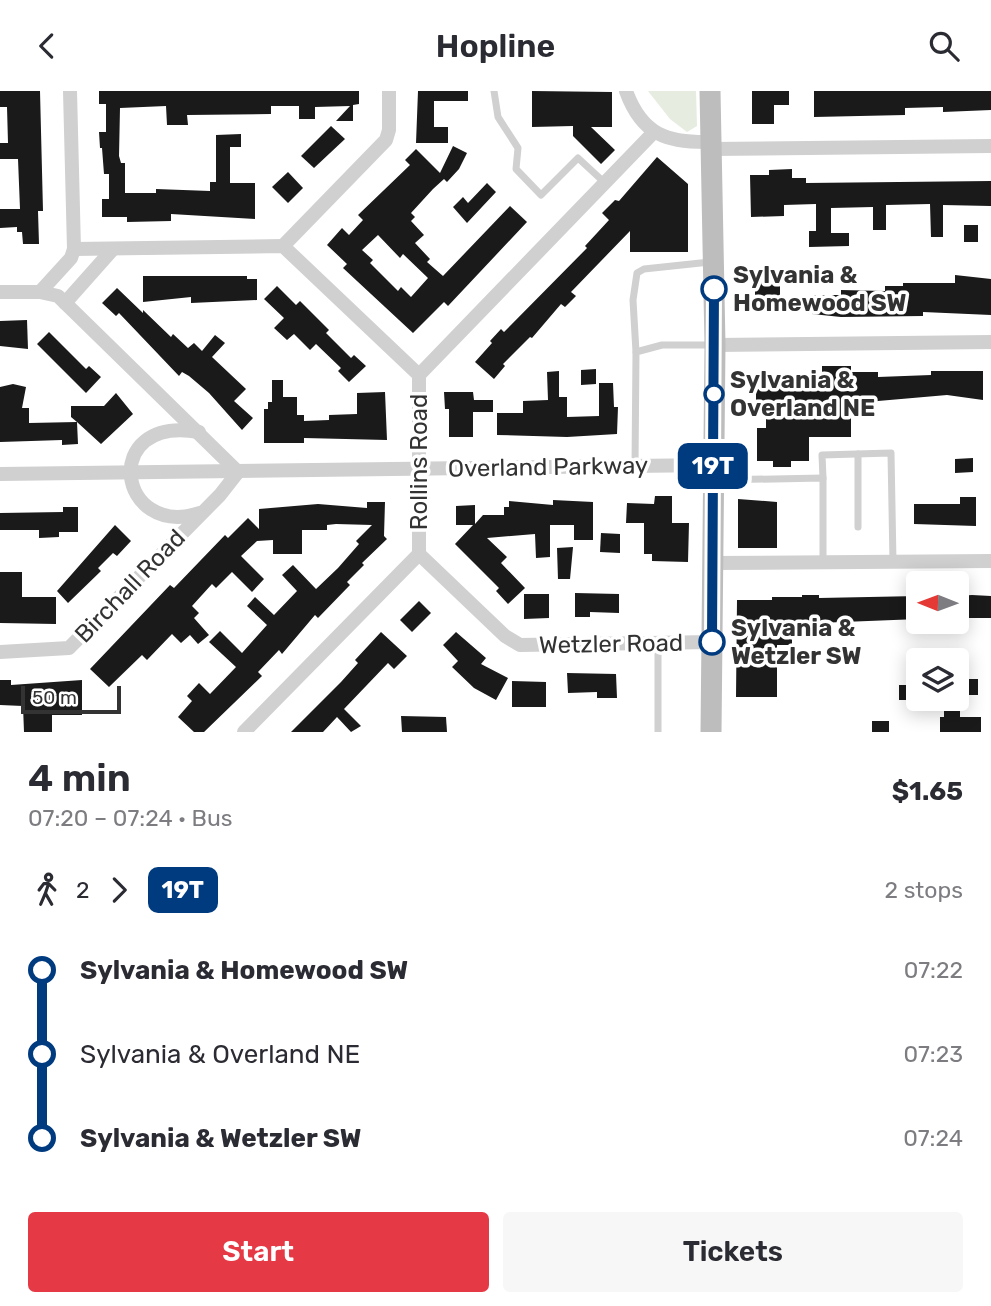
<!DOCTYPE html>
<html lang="en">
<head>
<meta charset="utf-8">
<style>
  body { margin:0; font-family:Rubik,sans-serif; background:#f7f7f7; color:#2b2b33; height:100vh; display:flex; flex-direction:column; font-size:26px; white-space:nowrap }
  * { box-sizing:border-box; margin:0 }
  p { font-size:23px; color:#7c7c81 }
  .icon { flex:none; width:38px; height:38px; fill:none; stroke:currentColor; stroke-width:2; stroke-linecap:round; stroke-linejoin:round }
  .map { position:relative; height:641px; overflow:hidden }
  .details { display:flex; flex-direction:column; background:#fff; flex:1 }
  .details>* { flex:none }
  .badge { padding:0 14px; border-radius:10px; font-size:24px; line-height:46px }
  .needle { width:46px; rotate:271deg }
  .controls { position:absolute; left:906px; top:480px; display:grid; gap:14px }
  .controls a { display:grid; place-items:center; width:63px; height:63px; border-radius:7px; background:#fff; box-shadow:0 4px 18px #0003; font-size:35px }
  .scale { position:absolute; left:21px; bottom:18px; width:100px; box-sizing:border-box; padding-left:7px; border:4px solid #333; border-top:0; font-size:19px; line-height:24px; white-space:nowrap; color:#333; -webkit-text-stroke:5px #fff; paint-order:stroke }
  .map>.badge { position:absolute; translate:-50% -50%; box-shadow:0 0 0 4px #fff }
  .legs { display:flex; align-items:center; gap:10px; height:77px; padding:0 28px; font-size:23px }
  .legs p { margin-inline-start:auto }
  .summary { display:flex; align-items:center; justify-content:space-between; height:119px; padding:0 28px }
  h1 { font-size:38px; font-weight:600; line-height:52px }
  .action { display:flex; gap:14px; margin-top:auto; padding:14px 28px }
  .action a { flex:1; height:80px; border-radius:7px; background:#e63946; color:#fff; font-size:28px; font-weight:600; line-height:80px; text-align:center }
  .action a+a { background:#f7f7f7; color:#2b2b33 }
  ul { padding:0 28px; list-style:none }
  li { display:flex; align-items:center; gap:24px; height:84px; font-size:26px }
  li i { display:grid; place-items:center; width:10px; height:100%; margin:0 9px; background:currentColor }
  li i::after { content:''; width:18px; height:18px; margin:-9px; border:5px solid; border-radius:50%; background:#fff }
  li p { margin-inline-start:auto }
  li:first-child i { background:linear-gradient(#0000 50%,currentColor 0) }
  li:last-child i { background:linear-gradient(currentColor 50%,#0000 0) }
  header { display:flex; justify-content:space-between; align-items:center; height:91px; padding:0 28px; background:#fff; font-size:32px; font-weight:600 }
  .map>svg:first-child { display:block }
</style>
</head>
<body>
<header><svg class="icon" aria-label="back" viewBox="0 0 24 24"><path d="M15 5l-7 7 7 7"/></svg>Hopline<svg class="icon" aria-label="search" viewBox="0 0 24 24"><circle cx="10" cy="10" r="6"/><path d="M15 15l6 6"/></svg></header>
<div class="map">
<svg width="991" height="641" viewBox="0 0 991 641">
  <rect width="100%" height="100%" fill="#fff"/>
  <polygon fill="#e6ecdf" points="648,0 696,0 697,35 687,41 670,28"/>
  <g fill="#1a1a1a" fill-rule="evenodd">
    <polygon points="0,0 40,0 43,120 38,120 39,153 23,153 22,141 17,141 17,136 0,137 0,118 20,118 18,68 0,68 0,52 8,52 7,16 0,16"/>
    <polygon points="99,0 359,0 359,13 353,14 353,30 336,30 350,15 315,16 315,28 299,28 299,15 271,15 271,23 187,24 188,34 167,34 166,15 120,17 119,65 121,72 125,72 125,102 156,102 156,98 210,100 210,91 216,91 216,44 241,43 241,56 230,56 230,92 255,92 255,128 171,123 171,130 127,131 127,126 102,126 102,108 109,108 109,83 104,83 102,57 100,57 99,41 106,41 106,13 99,13"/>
    <polygon points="418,0 468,0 468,10 434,10 434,36 448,36 448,52 416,52"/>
    <polygon points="532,0 612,1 612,36 591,36 615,59 601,73 573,45 573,35 532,36"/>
    <polygon points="752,0 789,0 789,14 774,14 774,33 752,33"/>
    <polygon points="814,0 991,0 991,19 943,21 943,16 905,17 905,24 814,26"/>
    <polygon points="331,35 345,48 314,77 301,65"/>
    <path d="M 453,55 L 467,62 L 459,78 L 447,91 L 444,88 L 433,98 L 411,122 L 415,126 L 411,130 L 424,144 L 415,152 L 430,168 L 427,171 L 443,185 L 510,115 L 527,131 L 448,215 L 444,211 L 413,242 L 343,177 L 347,173 L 327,154 L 342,137 L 349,144 L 363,129 L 358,124 L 410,74 L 405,69 L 416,58 L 440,82 ZM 378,144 L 400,167 L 403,163 L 428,187 L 411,206 L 401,196 L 398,200 L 370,172 L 373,169 L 362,159 Z"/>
    <polygon points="657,66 688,93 688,161 630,161 630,140 571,201 576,205 565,216 561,213 532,247 530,246 503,273 505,275 494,288 475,271 492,252 490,250 501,238 504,241 587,157 585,155 609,129 602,122 615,109 619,110"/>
    <polygon points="792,78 792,87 806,87 806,92 991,90 991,115 943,114 943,146 931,146 930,113 886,114 886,139 873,139 873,116 831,117 831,142 849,142 849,155 809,156 809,140 816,140 816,113 784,114 784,125 751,126 750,84 769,84 769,79"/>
    <polygon points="288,81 303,97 288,112 272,96"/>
    <polygon points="487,92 496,101 467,132 453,116 463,106 468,112"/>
    <rect x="964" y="134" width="14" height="17"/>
    <polygon points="955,184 991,188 991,224 923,221 923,225 841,226 812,223 812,204 841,204 841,199 885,200 885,195 903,195 903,192 955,192"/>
    <polygon points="143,185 247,185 247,188 257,188 257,209 191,212 191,206 143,211"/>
    <rect x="755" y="186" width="25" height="29"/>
    <polygon points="277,195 296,214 300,210 329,239 326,242 351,267 354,264 366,275 349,291 338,280 341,277 316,253 310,259 294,243 287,249 274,237 284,227 264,208"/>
    <polygon points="117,197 143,222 143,219 171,246 173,243 188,257 194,252 202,260 215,244 225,252 212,266 246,298 234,310 253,327 242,339 209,302 189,285 182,281 179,285 119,222 116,225 102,212"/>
    <polygon points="27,229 28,258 0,255 0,230"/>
    <polygon points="49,241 86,278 89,275 101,286 86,302 37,253"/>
    <polygon points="822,275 851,275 851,281 878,281 878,286 931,284 931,280 983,280 983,309 947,304 878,310 870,312 870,318 851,318 851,346 809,346 809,370 791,370 791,376 773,376 773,370 757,370 757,337 766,337 766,313 756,313 756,298 765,298 765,285 822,285"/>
    <polygon points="596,278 596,293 581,294 581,279"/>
    <polygon points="559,280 559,306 567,306 567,326 599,325 599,292 613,292 614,316 618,316 617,343 567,346 497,344 497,322 523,322 523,310 548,309 547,281"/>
    <polygon points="272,289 283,289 283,306 297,306 297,324 304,324 304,330 329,329 329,324 357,323 357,302 385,301 387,349 304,347 304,352 264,352 264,318 268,318 268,311 272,311"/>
    <polygon points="13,293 26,296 22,317 29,317 29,332 77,331 71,326 71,315 104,315 116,302 133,323 101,353 77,331 78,353 62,354 62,349 0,351 0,296"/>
    <polygon points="444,301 473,301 474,309 493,309 493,321 473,321 473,346 449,346 449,318 445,318"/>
    <polygon points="973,367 973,381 955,382 955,368"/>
    <polygon points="655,405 672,405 672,432 689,432 688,471 652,470 652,463 644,463 644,432 626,432 627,412 654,413"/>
    <polygon points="960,406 976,406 976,435 914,433 914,413 960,413"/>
    <polygon points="738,408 777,411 777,457 738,457"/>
    <polygon points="553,409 593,411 593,449 574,449 574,434 550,434 550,466 536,467 535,443 487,447 507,466 501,472 525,497 508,513 496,500 499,497 455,453 473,434 456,434 456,415 475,414 475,433 483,424 504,424 504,416 509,416 509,410 553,414"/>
    <polygon points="367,411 385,411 384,445 387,448 362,472 364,474 347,491 350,494 318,527 315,524 282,563 279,559 258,581 262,585 204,641 194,641 178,626 192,610 187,605 199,592 210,603 236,576 209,551 220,540 242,562 267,534 247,515 255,506 274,524 297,500 282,484 293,474 316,498 338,477 359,453 356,450 372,434 336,433 327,434 327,439 302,439 302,463 273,463 273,449 257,450 241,465 264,488 252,501 232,481 216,497 212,493 192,515 199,522 194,527 209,544 198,553 190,544 181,552 172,543 147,569 142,564 109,596 90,578 170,494 174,497 225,444 228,447 248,427 259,438 259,418 318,413 367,417"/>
    <polygon points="63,416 78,416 78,441 59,441 59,446 39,447 39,439 0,439 0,422 63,421"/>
    <polygon points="115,434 131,450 117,465 113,462 98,477 101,480 68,512 57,500"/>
    <polygon points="601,442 620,443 620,462 600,461"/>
    <polygon points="573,456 570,488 558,488 557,457"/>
    <polygon points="0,481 22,481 22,506 56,506 56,533 0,532"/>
    <polygon points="575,502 619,503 619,522 590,521 590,526 575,526"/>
    <polygon points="524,503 549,503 549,527 524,528"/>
    <polygon points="802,504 819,504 819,507 919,505 919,528 792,533 792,554 777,554 777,606 736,606 737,509 772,509 772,506 802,506"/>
    <polygon points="972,504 991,505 991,527 957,527 957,505"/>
    <polygon points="419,510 431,522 412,541 400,529"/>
    <polygon points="381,541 407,565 394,578 388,572 344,618 361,635 351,641 337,626 323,641 291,641 341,591 358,572 355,569"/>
    <polygon points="456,541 486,567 481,573 508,587 496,609 474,597 452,576 458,570 443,554"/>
    <polygon points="567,582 616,583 617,607 597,607 597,601 568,602"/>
    <polygon points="962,588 978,588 978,604 963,604"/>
    <polygon points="0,589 11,589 11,594 82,589 82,624 52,624 52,641 24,641 23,615 0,614"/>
    <polygon points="512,590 546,591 546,616 512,616"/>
    <polygon points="899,594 915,594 914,609 899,609"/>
    <polygon points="944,607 960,607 960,626 981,626 981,641 940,641 940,626 944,626"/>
    <polygon points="401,625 446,626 447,641 402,641"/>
    <rect x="872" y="630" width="17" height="11"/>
  </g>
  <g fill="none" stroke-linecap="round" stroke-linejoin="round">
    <g stroke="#d0d0d0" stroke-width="7">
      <polyline points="494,0 498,26 518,57 516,78 541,104 578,67 605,92"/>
      <polyline points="636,261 633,209 637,182 644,178 710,171"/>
      <polyline points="858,363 858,436"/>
      <polyline points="635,375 636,261 662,254 714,254"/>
      <polyline points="823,387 822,364 891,362 893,471"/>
      <polyline points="715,389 823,387 823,470"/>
      <polyline points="658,552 658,641"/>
    </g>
    <g stroke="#d0d0d0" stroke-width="14">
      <path d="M 626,0 C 642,44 667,52 711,51"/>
      <polyline points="711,58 991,55"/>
      <polyline points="283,155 386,49 389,39 389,0"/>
      <polyline points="74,158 283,155 419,284"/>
      <polyline points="0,201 40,201 58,205 238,381 220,404 69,557 0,561"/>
      <polyline points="40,201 71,167 74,158 70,0"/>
      <polyline points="65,212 113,158"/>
      <polyline points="715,254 991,251"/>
      <path d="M 199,341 C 99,323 117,449 200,422"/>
      <polyline points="0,383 713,374"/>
      <polyline points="419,463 505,545 520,554 712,551"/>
      <polyline points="713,472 991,470"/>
      <polyline points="244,641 419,463 419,284 654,41"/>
    </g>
    <polyline stroke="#bdbdbd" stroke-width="21" points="710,0 715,254 711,641"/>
  </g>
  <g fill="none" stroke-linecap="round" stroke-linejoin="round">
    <defs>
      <polyline id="line-1" points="712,551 714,198"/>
    </defs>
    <use href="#line-1" stroke="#fff" stroke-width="16"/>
    <use href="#line-1" stroke="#003b80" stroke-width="10"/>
  </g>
  <g fill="#fff" stroke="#003b80" stroke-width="3.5">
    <circle cx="714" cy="198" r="12"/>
    <circle cx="714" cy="303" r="9"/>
    <circle cx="712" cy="551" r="12"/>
  </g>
  <g text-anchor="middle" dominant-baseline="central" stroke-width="7" stroke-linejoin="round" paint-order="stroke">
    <g font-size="24" font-weight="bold" fill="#333" stroke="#fff" text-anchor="start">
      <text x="733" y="184">Sylvania &amp;<tspan x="733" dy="28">Homewood SW</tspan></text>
      <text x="730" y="289">Sylvania &amp;<tspan x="730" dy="28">Overland NE</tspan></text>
      <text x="731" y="537">Sylvania &amp;<tspan x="731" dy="28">Wetzler SW</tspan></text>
    </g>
    <g font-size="24" fill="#333" stroke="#fff">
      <text transform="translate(419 371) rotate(-90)">Rollins Road</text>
      <text transform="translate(548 376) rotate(-1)">Overland Parkway</text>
      <text transform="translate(130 495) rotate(-46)">Birchall Road</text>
      <text transform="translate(611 553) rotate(-1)">Wetzler Road</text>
    </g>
  </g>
</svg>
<div class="controls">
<a><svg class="needle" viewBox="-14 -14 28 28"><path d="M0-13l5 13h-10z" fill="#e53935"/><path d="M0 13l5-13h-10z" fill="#7c7c81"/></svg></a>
<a><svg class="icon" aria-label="layers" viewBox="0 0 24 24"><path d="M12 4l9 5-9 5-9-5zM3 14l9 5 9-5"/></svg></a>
</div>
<div class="scale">50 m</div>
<b class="badge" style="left:713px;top:375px;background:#003b80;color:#fff">19T</b>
</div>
<section class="details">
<div class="summary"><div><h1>4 min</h1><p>07:20 – 07:24 · Bus</p></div><b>$1.65</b></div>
<div class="legs"><svg class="icon" aria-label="walk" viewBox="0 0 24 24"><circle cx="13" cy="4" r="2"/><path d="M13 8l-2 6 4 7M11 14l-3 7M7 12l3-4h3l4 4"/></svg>2<svg class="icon" aria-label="forward" viewBox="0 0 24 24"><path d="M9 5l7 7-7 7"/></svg><b class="badge" style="background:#003b80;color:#fff">19T</b><p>2 stops</p></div>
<ul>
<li><i style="color:#003b80"></i><b>Sylvania &amp; Homewood SW</b><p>07:22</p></li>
<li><i style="color:#003b80"></i><span>Sylvania &amp; Overland NE</span><p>07:23</p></li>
<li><i style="color:#003b80"></i><b>Sylvania &amp; Wetzler SW</b><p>07:24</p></li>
</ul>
<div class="action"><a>Start</a><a>Tickets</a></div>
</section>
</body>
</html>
